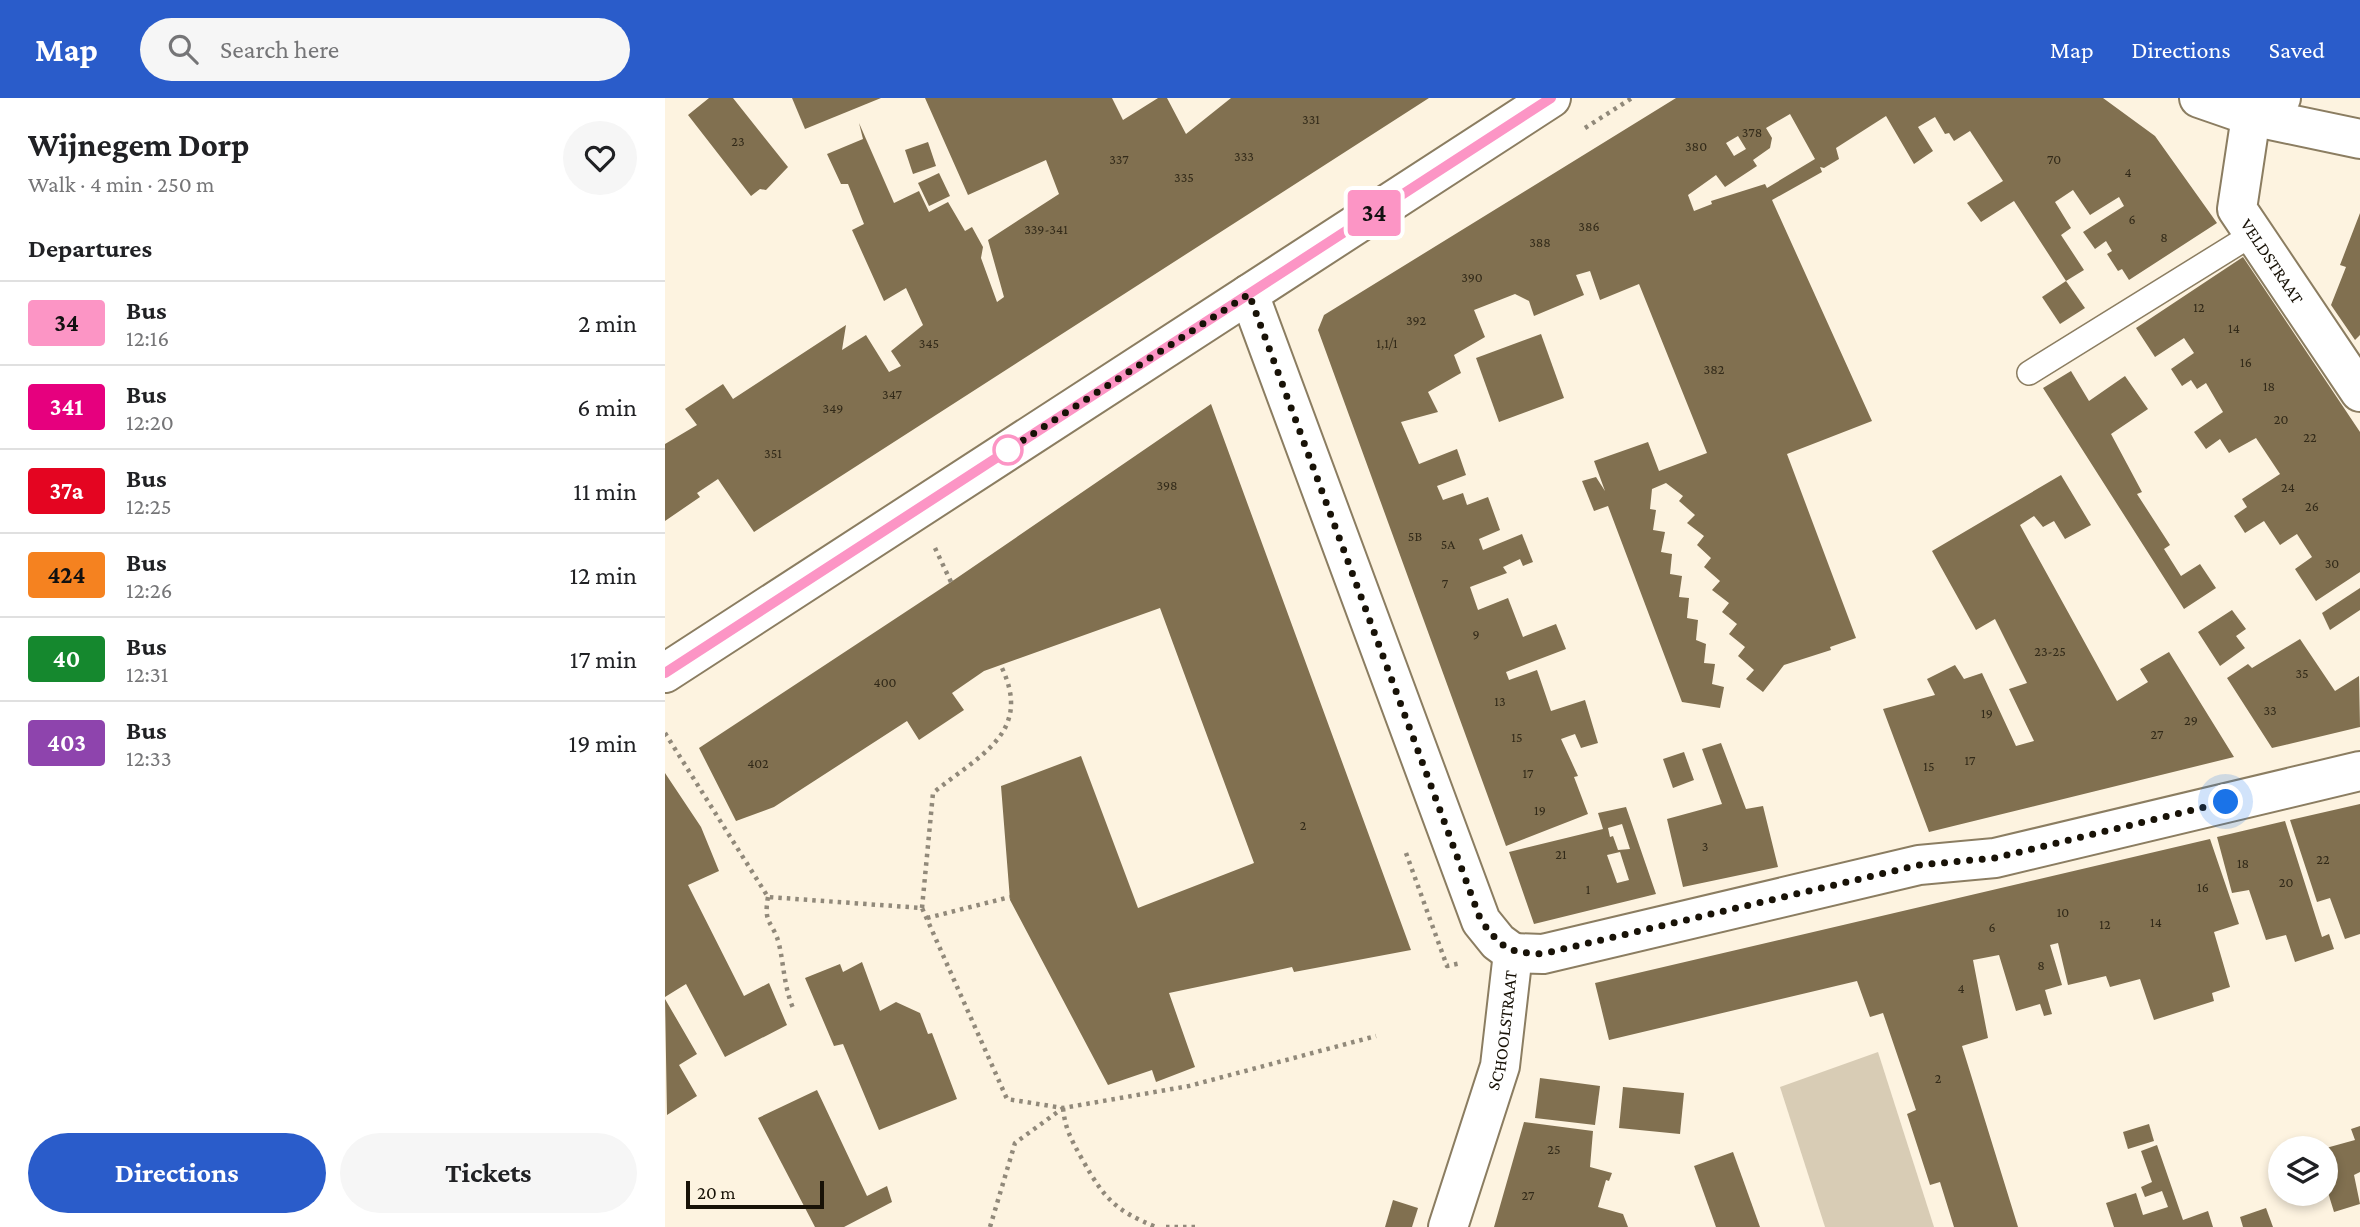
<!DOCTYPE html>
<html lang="en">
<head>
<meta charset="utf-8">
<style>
  body { margin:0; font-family:"Crimson Pro",serif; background:#f6f6f6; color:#202124; height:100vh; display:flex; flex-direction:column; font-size:26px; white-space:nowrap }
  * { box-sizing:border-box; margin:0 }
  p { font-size:23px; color:#757577 }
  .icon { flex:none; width:38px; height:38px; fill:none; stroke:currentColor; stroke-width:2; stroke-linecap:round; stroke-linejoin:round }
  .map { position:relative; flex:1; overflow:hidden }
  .sheet { display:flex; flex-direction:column; background:#fff; width:665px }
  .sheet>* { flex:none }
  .badge { padding:0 14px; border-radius:5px; font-size:24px; line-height:46px }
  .controls { position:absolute; left:1603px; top:1038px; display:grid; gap:14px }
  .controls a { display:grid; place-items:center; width:70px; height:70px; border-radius:50%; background:#fff; box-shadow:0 4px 10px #0003; font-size:35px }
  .scale { position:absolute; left:21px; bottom:18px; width:138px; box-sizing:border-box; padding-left:7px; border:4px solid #181207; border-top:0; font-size:19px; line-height:24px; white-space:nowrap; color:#181207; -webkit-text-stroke:5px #fdf3e0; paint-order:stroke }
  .you { position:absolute; width:35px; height:35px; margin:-18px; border:5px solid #fff; border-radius:50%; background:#1a73e8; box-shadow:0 0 0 10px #1a73e833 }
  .map>.badge { position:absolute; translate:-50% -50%; box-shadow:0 0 0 4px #fff }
  h2 { padding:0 28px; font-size:26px; line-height:63px }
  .round { display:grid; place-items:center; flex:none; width:74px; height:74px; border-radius:37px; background:#f6f6f6 }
  .head { display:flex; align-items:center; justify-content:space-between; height:119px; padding:0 28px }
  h1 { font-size:33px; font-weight:700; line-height:52px }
  .cta { display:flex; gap:14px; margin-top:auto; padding:14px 28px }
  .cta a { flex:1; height:80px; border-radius:42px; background:#2a5cca; color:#fff; font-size:28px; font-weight:700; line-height:80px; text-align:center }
  .cta a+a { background:#f6f6f6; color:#202124 }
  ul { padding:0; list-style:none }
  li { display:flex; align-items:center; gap:21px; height:84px; padding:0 28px; border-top:2px solid #e0e0e0 }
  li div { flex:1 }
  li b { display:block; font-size:26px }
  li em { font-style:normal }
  li .badge { min-width:77px; font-weight:700; text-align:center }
  header { display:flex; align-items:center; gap:42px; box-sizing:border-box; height:98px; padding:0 35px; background:#2a5cca; color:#fff }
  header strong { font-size:33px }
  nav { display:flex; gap:38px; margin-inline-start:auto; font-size:24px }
  .search { width:490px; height:63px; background:#f6f6f6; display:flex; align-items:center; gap:18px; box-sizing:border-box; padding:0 24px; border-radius:38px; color:#757577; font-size:26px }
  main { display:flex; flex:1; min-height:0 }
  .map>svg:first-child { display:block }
</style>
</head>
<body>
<header>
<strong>Map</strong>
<div class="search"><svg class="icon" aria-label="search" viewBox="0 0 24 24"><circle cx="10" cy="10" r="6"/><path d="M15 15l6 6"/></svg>Search here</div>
<nav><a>Map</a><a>Directions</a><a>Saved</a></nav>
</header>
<main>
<section class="sheet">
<div class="head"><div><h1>Wijnegem Dorp</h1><p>Walk · 4 min · 250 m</p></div><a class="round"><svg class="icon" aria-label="heart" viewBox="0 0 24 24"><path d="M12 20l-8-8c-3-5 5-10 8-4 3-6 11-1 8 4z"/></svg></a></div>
<h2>Departures</h2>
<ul>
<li><span class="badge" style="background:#fc95c5;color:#111">34</span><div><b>Bus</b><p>12:16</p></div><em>2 min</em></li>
<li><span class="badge" style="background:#e6007e;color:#fff">341</span><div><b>Bus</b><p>12:20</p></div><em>6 min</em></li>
<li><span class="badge" style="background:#e40521;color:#fff">37a</span><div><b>Bus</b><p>12:25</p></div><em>11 min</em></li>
<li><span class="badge" style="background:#f58220;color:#111">424</span><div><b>Bus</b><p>12:26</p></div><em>12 min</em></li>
<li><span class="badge" style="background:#15882e;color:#fff">40</span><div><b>Bus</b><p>12:31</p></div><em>17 min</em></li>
<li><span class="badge" style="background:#8e44ad;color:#fff">403</span><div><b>Bus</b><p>12:33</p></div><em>19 min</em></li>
</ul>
<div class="cta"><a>Directions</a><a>Tickets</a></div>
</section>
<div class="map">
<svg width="1695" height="1129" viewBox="0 0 1695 1129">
  <rect width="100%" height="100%" fill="#fdf3e0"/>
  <polygon fill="#d8ccb5" points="1213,954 1269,1129 1160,1129 1115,989"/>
  <g fill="#817050" fill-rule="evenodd">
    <polygon points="44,0 68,0 123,69 101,92 95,91 86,98 23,17"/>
    <polygon points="127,0 216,0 140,31"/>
    <polygon points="260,0 447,0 458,22 493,0 502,0 521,36 566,0 764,0 89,434 53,381 32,395 35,399 0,423 0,346 32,327 20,311 58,286 68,301 181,227 177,252 201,237 224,274 236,268 226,253 258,227 241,190 219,203 187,132 199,126 183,86 176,86 162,56 198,41 194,25 229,105 254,93 264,114 283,104 300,133 307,129 318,149 316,160 332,204 339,199 323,142 394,96 381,62 303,97"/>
    <path d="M 1011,0 L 1438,0 L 1490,38 L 1552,125 L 1464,182 L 1457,171 L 1453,173 L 1442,156 L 1447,153 L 1441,143 L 1430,151 L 1418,134 L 1459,108 L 1454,99 L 1425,117 L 1408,92 L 1390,104 L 1406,130 L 1396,137 L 1419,172 L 1401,183 L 1349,103 L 1316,124 L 1302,105 L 1338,83 L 1305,33 L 1289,43 L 1284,35 L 1280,36 L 1270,19 L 1253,29 L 1268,53 L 1249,66 L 1221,18 L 1171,50 L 1174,61 L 1159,70 L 1155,69 L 1157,74 L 1107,102 L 1207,323 L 1122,356 L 1191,540 L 1165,549 L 1166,552 L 1119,567 L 1098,594 L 1081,581 L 1089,572 L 1073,558 L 1080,549 L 1064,536 L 1072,526 L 1057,514 L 1064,505 L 1047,492 L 1055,483 L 1039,469 L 1046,460 L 1032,447 L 1039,438 L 1022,425 L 1030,417 L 1014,403 L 1018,398 L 1001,385 L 987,391 L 985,411 L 991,412 L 988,432 L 1000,434 L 996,454 L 1007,456 L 1005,476 L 1017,478 L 1014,499 L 1024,500 L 1022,520 L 1033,522 L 1031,542 L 1041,546 L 1039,565 L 1050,566 L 1047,586 L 1059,589 L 1055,610 L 1017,604 L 943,408 L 929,413 L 917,383 L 931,379 L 940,393 L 929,363 L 983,344 L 994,373 L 1042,355 L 974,186 L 935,202 L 925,173 L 911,177 L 919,197 L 869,218 L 864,203 L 850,196 L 809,212 L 820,239 L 789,257 L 796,275 L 763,294 L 773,314 L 736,324 L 754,366 L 792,351 L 801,377 L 772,388 L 778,402 L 798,395 L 802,407 L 823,399 L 835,432 L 814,441 L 818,452 L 857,436 L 868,464 L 858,468 L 855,461 L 838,469 L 842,475 L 805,489 L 813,512 L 843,500 L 858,539 L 891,526 L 901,551 L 841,574 L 844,582 L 872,572 L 886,613 L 920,602 L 933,645 L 916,650 L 910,636 L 896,641 L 913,678 L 909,679 L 923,716 L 841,748 L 653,232 L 659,217 ZM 1125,16 L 1150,61 L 1102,90 L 1100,86 L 1046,103 L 1047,106 L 1029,113 L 1023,97 L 1051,77 L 1060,89 L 1092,68 L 1088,62 L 1105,50 L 1107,40 L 1101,30 ZM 1073,38 L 1081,51 L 1069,58 L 1061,45 Z"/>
    <polygon points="263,44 271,68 248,76 240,52"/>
    <polygon points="274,75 285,98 264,108 253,85"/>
    <polygon points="1695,115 1695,237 1690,242 1666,207 1681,169 1675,167"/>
    <polygon points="1578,159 1695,334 1695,474 1651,503 1630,471 1647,459 1632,436 1615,447 1599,423 1580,435 1569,418 1582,409 1577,401 1615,376 1591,340 1564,355 1555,341 1541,351 1529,334 1558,314 1541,285 1532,291 1526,282 1517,288 1506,271 1529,255 1519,240 1490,259 1471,230"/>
    <polygon points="1401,183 1420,210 1395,226 1377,199"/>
    <polygon points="876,236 899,300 834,324 811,260"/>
    <polygon points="1406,273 1424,303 1460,278 1483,311 1446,336 1477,394 1472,396 1505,447 1499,451 1516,478 1535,466 1551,490 1519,511 1378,290"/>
    <polygon points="546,306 746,852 629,874 627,869 504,895 530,969 491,984 487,972 443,987 345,802 336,688 416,658 473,810 589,765 495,510 319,573 287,595 299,612 254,642 242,623 109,709 71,723 34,650 286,484"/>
    <polygon points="1396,377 1426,427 1400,441 1389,423 1378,429 1369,418 1355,427 1452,603 1483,584 1475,571 1504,554 1569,659 1264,734 1218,611 1270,597 1262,581 1290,567 1299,581 1317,575 1351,648 1369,643 1344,591 1362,585 1330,521 1311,532 1267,453"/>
    <polygon points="1695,490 1695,512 1665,532 1657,515"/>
    <polygon points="1567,512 1581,531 1571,538 1580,550 1555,568 1533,534"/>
    <polygon points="1635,541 1670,593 1694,578 1695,629 1607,650 1562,580 1583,566 1587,570"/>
    <polygon points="1056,645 1081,711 1098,708 1113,769 1018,789 1002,721 1057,706 1037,651"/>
    <polygon points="1019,654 1029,682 1008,690 998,661"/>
    <polygon points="0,675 36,729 54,773 23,787 79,898 104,885 122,927 60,959 21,886 0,899"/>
    <polygon points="1695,706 1695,836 1680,841 1665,800 1652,804 1625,722"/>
    <path d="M 961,709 L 991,796 L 869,826 L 844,754 L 938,731 L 933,715 ZM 957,726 L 965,751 L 953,752 L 948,738 L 945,739 L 943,730 ZM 955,754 L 964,782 L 952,785 L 942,757 Z"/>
    <polygon points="1620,723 1657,839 1664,836 1669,851 1630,864 1621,837 1601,842 1584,792 1567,795 1552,739"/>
    <polygon points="1545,741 1574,826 1549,834 1565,889 1547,895 1549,903 1489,922 1475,881 1445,889 1441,878 1403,887 1393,845 1385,847 1397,887 1380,892 1387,916 1379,918 1375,906 1351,913 1334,857 1308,862 1323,940 1297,948 1353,1129 1289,1129 1275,1084 1265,1087 1242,1016 1251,1012 1218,915 1205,919 1192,883 944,942 930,885"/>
    <polygon points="197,864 215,913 231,904 255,915 263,936 267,935 292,1001 214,1032 178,946 169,948 140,880 175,866 178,874"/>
    <polygon points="0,901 32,956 14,967 32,998 2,1017"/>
    <polygon points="875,980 935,988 930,1027 870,1020"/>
    <polygon points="958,989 1019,995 1015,1036 954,1030"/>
    <polygon points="152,992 202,1098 222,1088 227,1104 179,1129 150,1129 93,1020"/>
    <polygon points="859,1024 928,1033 925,1069 947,1075 944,1083 941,1082 933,1109 958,1116 963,1129 829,1129"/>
    <polygon points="1484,1026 1489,1043 1463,1051 1458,1034"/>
    <polygon points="1695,1028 1695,1074 1689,1077 1695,1106 1669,1114 1661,1088 1661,1050 1690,1042 1686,1031"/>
    <polygon points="1492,1047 1518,1122 1543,1113 1548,1129 1449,1129 1441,1105 1471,1095 1478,1117 1503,1109 1497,1093 1480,1099 1476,1089 1487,1084 1476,1053"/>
    <polygon points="1068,1054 1095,1129 1051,1129 1029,1068"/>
    <polygon points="728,1102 753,1110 747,1129 720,1129"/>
    <polygon points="1601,1110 1608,1129 1578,1129 1575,1119"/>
  </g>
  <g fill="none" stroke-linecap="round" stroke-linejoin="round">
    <defs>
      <polyline id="lane" points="1364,275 1588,136"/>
      <g id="street">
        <path id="s1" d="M 1616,0 L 1586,18 L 1572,111 L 1695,294"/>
        <polyline points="584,196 816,823 833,844 848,855"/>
        <polyline points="848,855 878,856 1254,767 1330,760 1695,673"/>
        <path id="s2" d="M 783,1129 L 835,968 L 848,855"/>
      </g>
      <g id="secondary">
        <polyline points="1534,0 1586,18 1695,41"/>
        <polyline points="0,575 886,0"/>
      </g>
    </defs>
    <use href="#lane" stroke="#8b7d61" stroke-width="26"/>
    <use href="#street" stroke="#8b7d61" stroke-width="42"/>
    <use href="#secondary" stroke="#8b7d61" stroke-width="42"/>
    <g stroke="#91897a" stroke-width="4.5" stroke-dasharray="3.5 5" stroke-linecap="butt">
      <polyline points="920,30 967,0"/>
      <polyline points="270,450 286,484"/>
      <polyline points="0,635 103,799 257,810 342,1001 398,1010 524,988 711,938"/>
      <polyline points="741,755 782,868 796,865"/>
      <path d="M 103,799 C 98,827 108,823 114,846 C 119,868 119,888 128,910"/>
      <path d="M 257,810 L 268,695 C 314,657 369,635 336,568"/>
      <polyline points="262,820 345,799"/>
      <path d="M 398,1010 C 400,1031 407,1043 417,1061 C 439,1100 449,1112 491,1129"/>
      <polyline points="325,1129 350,1045 398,1010"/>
      <polyline points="501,1129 532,1129"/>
    </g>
    <use href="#lane" stroke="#fff" stroke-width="23"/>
    <use href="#street" stroke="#fff" stroke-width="38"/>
    <use href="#secondary" stroke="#fff" stroke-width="38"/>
  </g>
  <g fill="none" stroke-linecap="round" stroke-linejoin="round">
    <defs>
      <polyline id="line" points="0,575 886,0"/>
    </defs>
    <use href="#line" stroke="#fff" stroke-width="16"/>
    <use href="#line" stroke="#fc95c5" stroke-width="10"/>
    <path stroke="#181207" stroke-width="7" stroke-dasharray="0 12.6" d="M 343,352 L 340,354 L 584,196 L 816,823 C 839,851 841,854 877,856 L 1254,767 L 1330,760 L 1561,704"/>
  </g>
  <circle fill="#fff" stroke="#fc95c5" stroke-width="3.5" cx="343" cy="352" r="14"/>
  <g text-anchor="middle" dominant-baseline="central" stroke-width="7" stroke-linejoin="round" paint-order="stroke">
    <g font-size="14" fill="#322a19">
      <text x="646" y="21">331</text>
      <text x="1087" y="34">378</text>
      <text x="73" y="43">23</text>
      <text x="1031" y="48">380</text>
      <text x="579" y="58">333</text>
      <text x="454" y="61">337</text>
      <text x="1389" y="61">70</text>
      <text x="1463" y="74">4</text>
      <text x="519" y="79">335</text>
      <text x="1467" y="121">6</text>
      <text x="924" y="128">386</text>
      <text x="381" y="131">339-341</text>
      <text x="1499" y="139">8</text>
      <text x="875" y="144">388</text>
      <text x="807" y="179">390</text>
      <text x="1534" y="209">12</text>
      <text x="751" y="222">392</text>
      <text x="1569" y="230">14</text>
      <text x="264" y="245">345</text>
      <text x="722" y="245">1,1/1</text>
      <text x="1581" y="264">16</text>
      <text x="1049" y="271">382</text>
      <text x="1604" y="288">18</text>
      <text x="227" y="296">347</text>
      <text x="168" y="310">349</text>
      <text x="1616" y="321">20</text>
      <text x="1645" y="339">22</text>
      <text x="108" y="355">351</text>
      <text x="502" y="387">398</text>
      <text x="1623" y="389">24</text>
      <text x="1647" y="408">26</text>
      <text x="750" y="438">5B</text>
      <text x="783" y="446">5A</text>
      <text x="1667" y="465">30</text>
      <text x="780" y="485">7</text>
      <text x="811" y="536">9</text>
      <text x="1385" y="553">23-25</text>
      <text x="1637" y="575">35</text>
      <text x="220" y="584">400</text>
      <text x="835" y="603">13</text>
      <text x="1605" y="612">33</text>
      <text x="1322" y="615">19</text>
      <text x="1526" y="622">29</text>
      <text x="1492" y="636">27</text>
      <text x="852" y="639">15</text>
      <text x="1305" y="662">17</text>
      <text x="93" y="665">402</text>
      <text x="1264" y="668">15</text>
      <text x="863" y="675">17</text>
      <text x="875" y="712">19</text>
      <text x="638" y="727">2</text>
      <text x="1040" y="748">3</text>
      <text x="896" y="756">21</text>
      <text x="1658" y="761">22</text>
      <text x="1578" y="765">18</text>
      <text x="1621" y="784">20</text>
      <text x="1538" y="789">16</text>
      <text x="923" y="791">1</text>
      <text x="1398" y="814">10</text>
      <text x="1491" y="824">14</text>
      <text x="1440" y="826">12</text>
      <text x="1327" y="829">6</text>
      <text x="1376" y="867">8</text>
      <text x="1296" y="890">4</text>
      <text x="1273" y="980">2</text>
      <text x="889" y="1051">25</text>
      <text x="863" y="1097">27</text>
    </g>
    <g font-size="18" fill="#181207" stroke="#fdf3e0">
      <text stroke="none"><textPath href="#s1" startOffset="192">VELDSTRAAT</textPath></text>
      <text stroke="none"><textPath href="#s2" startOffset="205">SCHOOLSTRAAT</textPath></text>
    </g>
  </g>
</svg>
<div class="controls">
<a><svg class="icon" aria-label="layers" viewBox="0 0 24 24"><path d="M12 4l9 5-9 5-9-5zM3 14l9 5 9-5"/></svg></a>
</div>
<div class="scale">20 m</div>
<div class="you" style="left:1561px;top:704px"></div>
<b class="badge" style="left:709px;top:115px;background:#fc95c5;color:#111">34</b>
</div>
</main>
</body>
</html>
